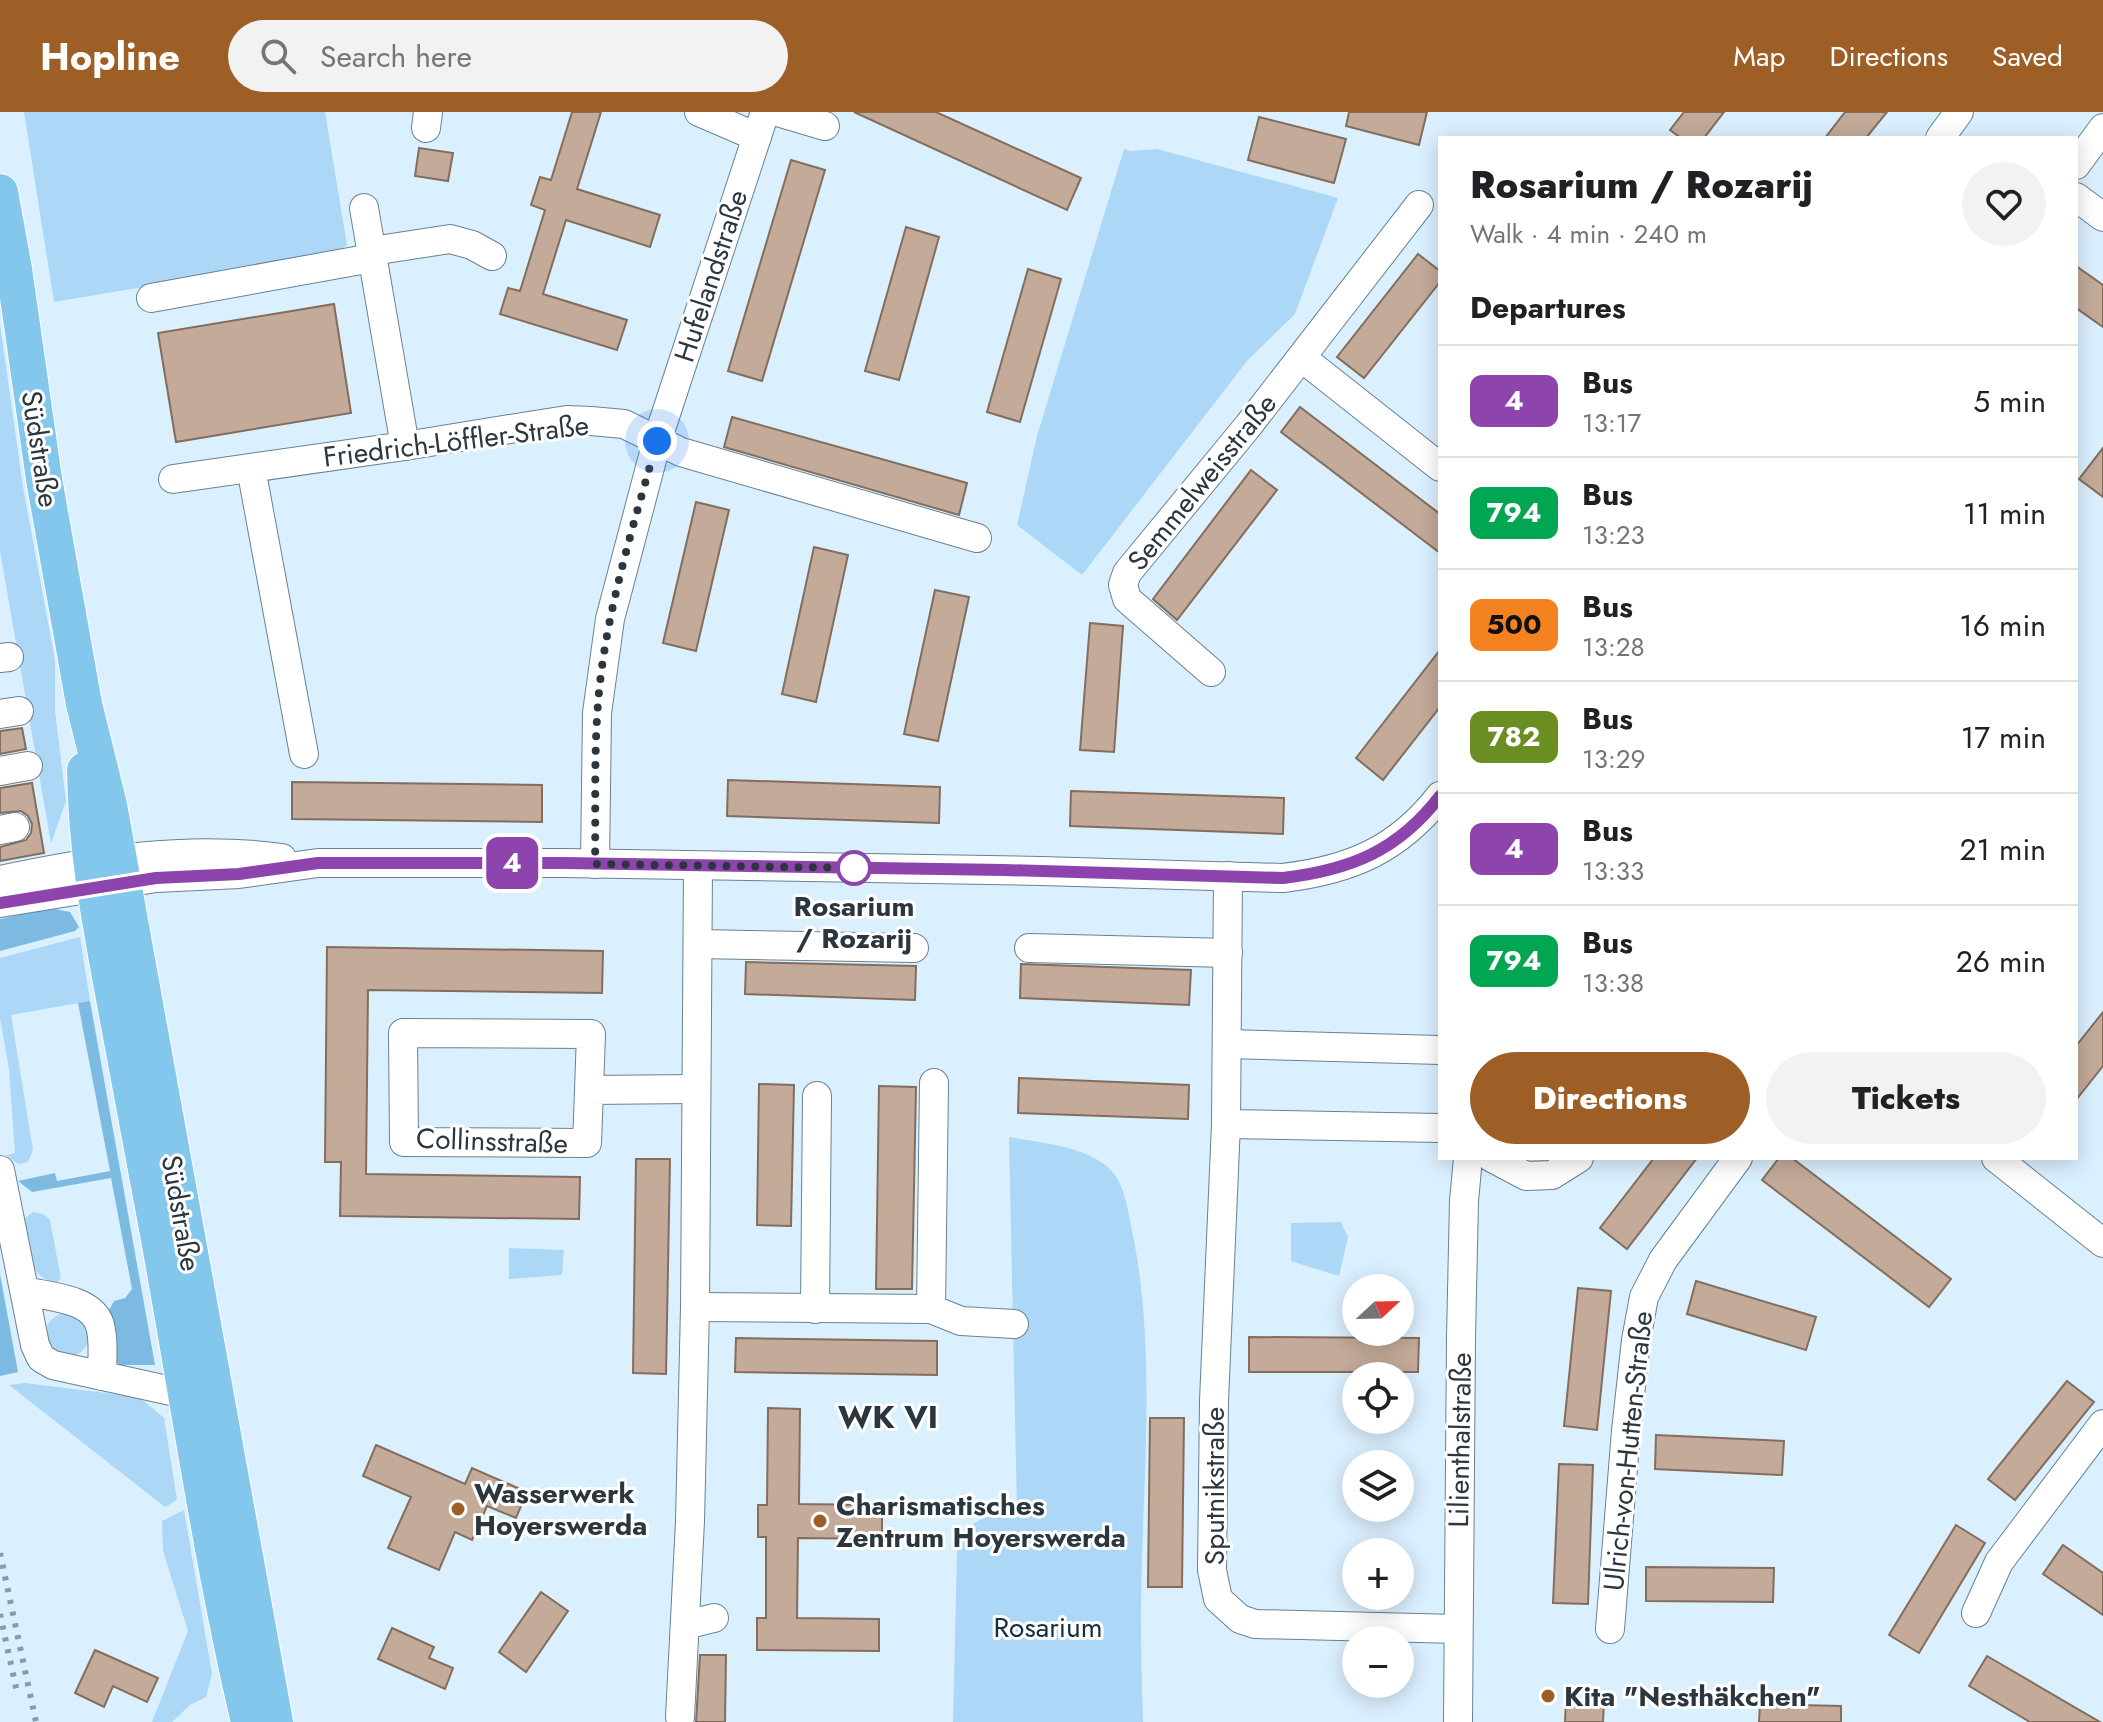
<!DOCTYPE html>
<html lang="en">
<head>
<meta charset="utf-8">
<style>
  body { margin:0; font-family:Jost,sans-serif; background:#f2f2f2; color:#202124; height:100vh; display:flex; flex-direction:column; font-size:30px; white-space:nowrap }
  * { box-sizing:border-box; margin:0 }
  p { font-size:26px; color:#757577 }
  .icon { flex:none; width:44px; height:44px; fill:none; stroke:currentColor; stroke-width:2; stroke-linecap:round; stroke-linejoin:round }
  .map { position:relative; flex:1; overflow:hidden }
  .sheet { position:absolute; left:1438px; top:24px; width:640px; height:1024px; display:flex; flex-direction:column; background:#fff; border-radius:0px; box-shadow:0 4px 20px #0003 }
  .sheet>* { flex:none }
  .badge { padding:0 16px; border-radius:12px; font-size:28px; line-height:52px }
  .needle { width:52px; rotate:68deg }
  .controls { position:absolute; left:1342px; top:1162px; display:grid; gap:16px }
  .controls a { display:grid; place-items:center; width:72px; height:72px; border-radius:50%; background:#fff; box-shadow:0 4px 20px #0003; font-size:40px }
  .you { position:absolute; width:40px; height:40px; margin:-20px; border:6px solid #fff; border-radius:50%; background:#1a73e8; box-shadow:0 0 0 12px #1a73e833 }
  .map>.badge { position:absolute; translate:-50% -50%; box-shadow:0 0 0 4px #fff }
  h2 { padding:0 32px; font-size:30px; line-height:72px }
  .round { display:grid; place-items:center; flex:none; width:84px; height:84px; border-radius:42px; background:#f2f2f2 }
  .summary { display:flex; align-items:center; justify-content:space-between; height:136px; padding:0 32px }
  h1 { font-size:38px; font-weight:800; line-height:60px }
  .button { display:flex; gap:16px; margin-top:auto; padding:16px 32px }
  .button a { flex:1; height:92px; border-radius:48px; background:#9e5f27; color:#fff; font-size:32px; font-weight:800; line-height:92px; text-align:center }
  .button a+a { background:#f2f2f2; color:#202124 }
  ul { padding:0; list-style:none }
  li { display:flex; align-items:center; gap:24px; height:112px; padding:0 32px; border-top:2px solid #e0e0e0 }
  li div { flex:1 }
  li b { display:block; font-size:30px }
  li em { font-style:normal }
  li .badge { min-width:88px; font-weight:700; text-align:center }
  header { display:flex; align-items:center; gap:48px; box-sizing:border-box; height:112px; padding:0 40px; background:#9e5f27; color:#fff }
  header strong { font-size:38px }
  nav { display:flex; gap:44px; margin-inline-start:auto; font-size:28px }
  .search { width:560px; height:72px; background:#f2f2f2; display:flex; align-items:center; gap:20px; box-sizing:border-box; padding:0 28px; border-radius:44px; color:#757577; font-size:30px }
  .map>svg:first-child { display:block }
</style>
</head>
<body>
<header>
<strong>Hopline</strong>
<div class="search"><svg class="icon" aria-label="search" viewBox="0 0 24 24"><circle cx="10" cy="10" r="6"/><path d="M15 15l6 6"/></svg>Search here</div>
<nav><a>Map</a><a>Directions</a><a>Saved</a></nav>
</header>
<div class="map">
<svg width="2103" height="1610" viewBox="0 0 2103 1610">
  <rect width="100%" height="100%" fill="#dbf0ff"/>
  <g fill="#acd7f6">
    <polygon points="24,0 325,0 347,133 333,143 54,190"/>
    <polygon points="1124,37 1131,39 1157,37 1338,86 1295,202 1247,249 1082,463 1017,413 1037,324"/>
    <polygon points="0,212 23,375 55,548 55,599 66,689 51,731 0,439"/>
    <polygon points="80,825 90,889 11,903 33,1038 28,1050 18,1052 6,1043 15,1041 9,957 0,906 0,846"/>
    <path d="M 1009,1025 C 1041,1031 1087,1034 1111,1058 C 1123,1071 1127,1092 1130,1109 C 1159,1238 1141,1376 1141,1507 C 1141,1541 1142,1576 1143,1610 L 953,1610 L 957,1440 C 967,1405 985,1405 1017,1399 Z"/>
    <path d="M 33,1100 L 43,1102 L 50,1108 L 61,1166 L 56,1172 C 25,1161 25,1135 24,1107 Z"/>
    <polygon points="1341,1110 1348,1125 1339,1164 1291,1149 1291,1111"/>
    <polygon points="509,1136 564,1138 562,1163 509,1167"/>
    <circle cx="67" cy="1223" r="22"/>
    <polygon points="25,1271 139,1285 164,1306 177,1388 165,1395 9,1273"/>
    <polygon points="184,1398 212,1562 206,1585 190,1593 172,1610 152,1610 188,1519 163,1439 162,1409"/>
  </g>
  <g fill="#7dbae2">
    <polygon points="50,796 70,800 79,815 75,819 0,839 0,807"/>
    <polygon points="90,889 155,1253 120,1253 110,1245 106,1204 114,1189 125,1186 132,1177 111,1066 32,1080 18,1069 55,1061 57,1069 110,1059 78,891"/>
    <polygon points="0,1162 18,1260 0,1264"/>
  </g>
  <g fill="#c3aa99" stroke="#836d5c" stroke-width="2">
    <polygon points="572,0 601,0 577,77 660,103 650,135 566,108 543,182 627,208 617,238 500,202 508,176 520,179 545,98 531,93 540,65 551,68"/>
    <polygon points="854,0 936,0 1081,66 1067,98"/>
    <polygon points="1349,0 1427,0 1419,33 1346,14"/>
    <polygon points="1684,0 1724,0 1704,26 1681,26 1670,18"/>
    <polygon points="1845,0 1887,0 1866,26 1825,26"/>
    <polygon points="1259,5 1346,27 1334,71 1248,48"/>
    <polygon points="419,36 453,41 448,69 415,64"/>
    <polygon points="791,48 825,58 762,269 728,259"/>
    <polygon points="906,115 939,125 899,268 865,259"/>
    <polygon points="1418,142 1440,159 1440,170 1364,266 1337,245"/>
    <polygon points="2076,154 2103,173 2103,215 2076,196"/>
    <polygon points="1028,157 1061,167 1020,310 987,300"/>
    <polygon points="334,192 351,301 176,330 158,221"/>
    <polygon points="1300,295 1440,402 1440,441 1281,320"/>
    <polygon points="732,305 967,371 959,403 724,335"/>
    <polygon points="2103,336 2103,385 2079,367"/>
    <polygon points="1251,358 1277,378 1177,508 1153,487"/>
    <polygon points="696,390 729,398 696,539 663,531"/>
    <polygon points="814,435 848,443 816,590 782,582"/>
    <polygon points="935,478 969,485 938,629 904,622"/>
    <polygon points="1090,511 1123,514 1114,640 1080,638"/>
    <polygon points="1440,538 1440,595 1383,668 1356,646"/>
    <polygon points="22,616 26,637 0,642 0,619"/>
    <polygon points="728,668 940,675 939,711 727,704"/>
    <polygon points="292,670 542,673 542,710 292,707"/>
    <polygon points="32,671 44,741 0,749 0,735 26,728 31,721 32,712 28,704 21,699 0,701 0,676"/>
    <polygon points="1071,679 1284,686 1283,722 1070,714"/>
    <polygon points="327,835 603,839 602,881 368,878 366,1062 580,1065 579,1107 340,1104 341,1050 325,1050"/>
    <polygon points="746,850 916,854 915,888 745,882"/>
    <polygon points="1021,852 1191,858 1189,893 1020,886"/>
    <polygon points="2103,900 2103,954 2076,988 2076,934"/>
    <polygon points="1019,966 1189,973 1188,1007 1018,1001"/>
    <polygon points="759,972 794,973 791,1114 757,1113"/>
    <polygon points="879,974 916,975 912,1177 876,1177"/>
    <polygon points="1654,1046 1697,1046 1627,1137 1600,1116"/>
    <polygon points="1779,1046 1792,1046 1951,1167 1929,1195 1762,1068"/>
    <polygon points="636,1047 670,1047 666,1262 633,1261"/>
    <polygon points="1696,1169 1816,1205 1806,1238 1687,1202"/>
    <polygon points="1578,1176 1611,1179 1597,1318 1564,1314"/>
    <polygon points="1249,1225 1419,1226 1418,1260 1249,1260"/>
    <polygon points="736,1226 937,1229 937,1263 735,1260"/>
    <polygon points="2067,1269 2094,1290 2015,1388 1988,1367"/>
    <polygon points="768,1296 800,1297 799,1392 882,1393 882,1427 798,1426 797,1506 879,1507 879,1539 757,1538 757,1506 766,1506 766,1425 758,1425 758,1393 767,1393"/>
    <polygon points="1150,1306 1184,1306 1182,1475 1148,1475"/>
    <polygon points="1656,1323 1784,1329 1782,1363 1655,1357"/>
    <polygon points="376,1333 465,1372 472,1356 527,1380 516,1406 487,1394 472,1428 455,1420 439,1458 388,1436 411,1385 363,1364"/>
    <polygon points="1559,1352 1593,1353 1588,1492 1553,1491"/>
    <polygon points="1956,1413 1985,1431 1919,1541 1889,1523"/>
    <polygon points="2063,1433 2103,1461 2103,1503 2043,1462"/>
    <polygon points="1646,1455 1774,1456 1773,1490 1646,1489"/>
    <polygon points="541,1480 568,1499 526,1560 499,1540"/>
    <polygon points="392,1516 434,1535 429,1546 453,1556 445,1577 378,1547"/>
    <polygon points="95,1538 158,1566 147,1590 113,1574 104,1595 75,1581"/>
    <polygon points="700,1543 726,1543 725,1610 696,1610"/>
    <polygon points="1987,1544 2100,1610 2030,1610 1969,1574"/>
    <polygon points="1566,1588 1604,1589 1603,1610 1565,1610"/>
    <polygon points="1760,1592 1841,1594 1841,1610 1759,1610"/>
  </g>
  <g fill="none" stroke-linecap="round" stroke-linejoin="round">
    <defs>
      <g id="minor">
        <polyline points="699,0 757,25"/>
        <polyline points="778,0 825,14"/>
        <polyline points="426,16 428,0"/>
        <polyline points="1940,26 1959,0"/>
        <polyline points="2076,53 2103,16"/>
        <polyline points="2076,85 2103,105"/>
        <polyline points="364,96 405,334"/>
        <polyline points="372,139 450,127 472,133 492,144"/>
        <polyline points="151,186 372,146"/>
        <polyline points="1302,246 1440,355"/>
        <polyline points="251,356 304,642"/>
        <polyline points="173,367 405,334 535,313 567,308 591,309 624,312 681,340 977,426"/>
        <polyline points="0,546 9,545"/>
        <polyline points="1211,560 1127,487 1123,473 1127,461 1248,314 1419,93"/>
        <polyline points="0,602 19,599"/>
        <polyline points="0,659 28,654"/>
        <polyline points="0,718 15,715"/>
        <polyline points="595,752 597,601 610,507 657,329 765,0"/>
        <polyline points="1228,764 1226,1012 1440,1016"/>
        <path d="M 0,768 C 94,748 186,733 282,746"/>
        <path d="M 0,791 L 156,766 L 239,762 L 318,751 L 564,751 L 1041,759 L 1283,766 C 1350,758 1398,738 1440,684"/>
        <polyline points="698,832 914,836"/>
        <polyline points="1029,836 1228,841"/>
        <polyline points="1228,932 1440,938"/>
        <polyline points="589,978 587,1031 404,1030 403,921 591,922 589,978 696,977"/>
        <polyline points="1226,1012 1214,1289 1212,1458 1218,1487 1240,1507 1255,1512 1458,1517"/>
        <polyline points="1492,1046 1526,1064 1552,1063 1579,1046"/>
        <polyline points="1996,1046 2103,1131"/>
        <polyline points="0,1058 35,1233 41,1246 53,1253 185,1282 197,1295"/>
        <path d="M 25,1179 C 49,1185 97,1186 101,1218 C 104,1232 102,1249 102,1264"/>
        <polyline points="695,1195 931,1197 961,1209 1014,1212"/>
        <polyline points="815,1197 817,984"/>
        <polyline points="931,1197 934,971"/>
        <polyline points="1976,1501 1999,1450 2103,1312"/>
        <polyline points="685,1513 714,1506"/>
        <polyline points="1610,1517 1626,1319 1636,1228 1644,1185 1663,1148 1738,1046"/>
        <polyline points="680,1605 690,1409 695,1195 698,755"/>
        <polyline points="1458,1610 1461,1225 1464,1089 1468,1046"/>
      </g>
      <g id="major">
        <polyline points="0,80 14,157 44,367 84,592 109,693 275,1610"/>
        <path d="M 85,658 C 86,741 101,816 116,897 C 129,969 143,1040 156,1111 C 187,1277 210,1445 249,1610"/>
      </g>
    </defs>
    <use href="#minor" stroke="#698192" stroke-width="30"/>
    <use href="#major" stroke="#fff" stroke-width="38"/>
    <use href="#minor" stroke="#fff" stroke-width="28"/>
    <use href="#major" stroke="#84c7ec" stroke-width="36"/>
    <g stroke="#8a9aa6" stroke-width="6" stroke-dasharray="4 8" stroke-linecap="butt">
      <polyline points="0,1441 36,1610"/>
      <polyline points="0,1502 17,1580"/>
    </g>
  </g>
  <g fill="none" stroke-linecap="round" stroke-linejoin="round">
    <defs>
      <path id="line" d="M 0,791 L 156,766 L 239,762 L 318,751 L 564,751 L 1004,758 L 1283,766 C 1350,758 1398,739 1440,684"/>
    </defs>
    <use href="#line" stroke="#fff" stroke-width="18"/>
    <use href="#line" stroke="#8e44ad" stroke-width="12"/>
    <path stroke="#2c363e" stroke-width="8" stroke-dasharray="0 14.4" d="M 657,329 C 636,405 611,483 601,562 C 593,625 596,689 595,752 L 854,756"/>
  </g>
  <circle fill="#fff" stroke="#8e44ad" stroke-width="4" cx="854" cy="756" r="16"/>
  <g fill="#9e5f27" stroke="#fff" stroke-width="3">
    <circle cx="458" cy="1397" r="8"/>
    <circle cx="820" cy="1409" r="8"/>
    <circle cx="1548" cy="1584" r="8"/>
  </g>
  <g text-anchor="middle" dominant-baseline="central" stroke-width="6" stroke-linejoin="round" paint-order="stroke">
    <g font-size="28" fill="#2c363e" stroke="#fff">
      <text transform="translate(711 164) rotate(-72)">Hufelandstraße</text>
      <text transform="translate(456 329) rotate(-7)">Friedrich-Löffler-Straße</text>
      <text transform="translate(40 337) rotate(81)">Südstraße</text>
      <text transform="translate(1202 370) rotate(-51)">Semmelweisstraße</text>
      <text transform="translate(492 1029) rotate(2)">Collinsstraße</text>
      <text transform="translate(181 1101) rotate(80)">Südstraße</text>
      <text transform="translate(1460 1328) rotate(-89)">Lilienthalstraße</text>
      <text transform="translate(1628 1339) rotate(-84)">Ulrich-von-Hutten-Straße</text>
      <text transform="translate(1214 1374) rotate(-90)">Sputnikstraße</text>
    </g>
    <g font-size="28" font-weight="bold" fill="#2c363e" stroke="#fff">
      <text x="854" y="794">Rosarium<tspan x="854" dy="32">/ Rozarij</tspan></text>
    </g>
    <g font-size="28" font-weight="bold" fill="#2c363e" stroke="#fff" text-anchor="start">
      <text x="474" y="1381">Wasserwerk<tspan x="474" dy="32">Hoyerswerda</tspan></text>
      <text x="836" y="1393">Charismatisches<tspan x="836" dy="32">Zentrum Hoyerswerda</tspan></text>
      <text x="1564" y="1584">Kita "Nesthäkchen"</text>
    </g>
    <g font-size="28" fill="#132f40" stroke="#fff">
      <text x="1048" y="1515">Rosarium</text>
    </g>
    <g font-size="32" font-weight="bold" fill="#2c363e" stroke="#fff">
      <text x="888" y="1305">WK VI</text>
    </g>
  </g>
</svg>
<div class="controls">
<a><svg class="needle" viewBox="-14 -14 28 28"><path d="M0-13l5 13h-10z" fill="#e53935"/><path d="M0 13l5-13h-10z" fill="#757577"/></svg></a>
<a><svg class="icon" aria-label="locate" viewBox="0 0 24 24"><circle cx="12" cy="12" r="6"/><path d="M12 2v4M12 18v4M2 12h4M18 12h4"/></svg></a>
<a><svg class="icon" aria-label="layers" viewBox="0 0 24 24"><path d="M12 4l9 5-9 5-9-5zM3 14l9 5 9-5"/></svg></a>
<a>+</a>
<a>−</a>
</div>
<div class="you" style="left:657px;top:329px"></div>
<b class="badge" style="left:512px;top:751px;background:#8e44ad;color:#fff">4</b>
<section class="sheet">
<div class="summary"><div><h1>Rosarium / Rozarij</h1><p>Walk · 4 min · 240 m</p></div><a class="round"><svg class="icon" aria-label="heart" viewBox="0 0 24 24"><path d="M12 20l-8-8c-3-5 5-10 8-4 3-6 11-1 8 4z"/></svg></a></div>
<h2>Departures</h2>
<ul>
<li><span class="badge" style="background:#8e44ad;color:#fff">4</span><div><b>Bus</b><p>13:17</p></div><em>5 min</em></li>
<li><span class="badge" style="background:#00a651;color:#fff">794</span><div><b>Bus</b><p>13:23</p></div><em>11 min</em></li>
<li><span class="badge" style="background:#f58220;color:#111">500</span><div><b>Bus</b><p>13:28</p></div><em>16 min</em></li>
<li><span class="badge" style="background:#6b8e23;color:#fff">782</span><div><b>Bus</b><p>13:29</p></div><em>17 min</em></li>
<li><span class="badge" style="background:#8e44ad;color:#fff">4</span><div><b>Bus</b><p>13:33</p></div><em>21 min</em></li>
<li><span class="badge" style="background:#00a651;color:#fff">794</span><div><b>Bus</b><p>13:38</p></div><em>26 min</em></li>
</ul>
<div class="button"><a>Directions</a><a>Tickets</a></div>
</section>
</div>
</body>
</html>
